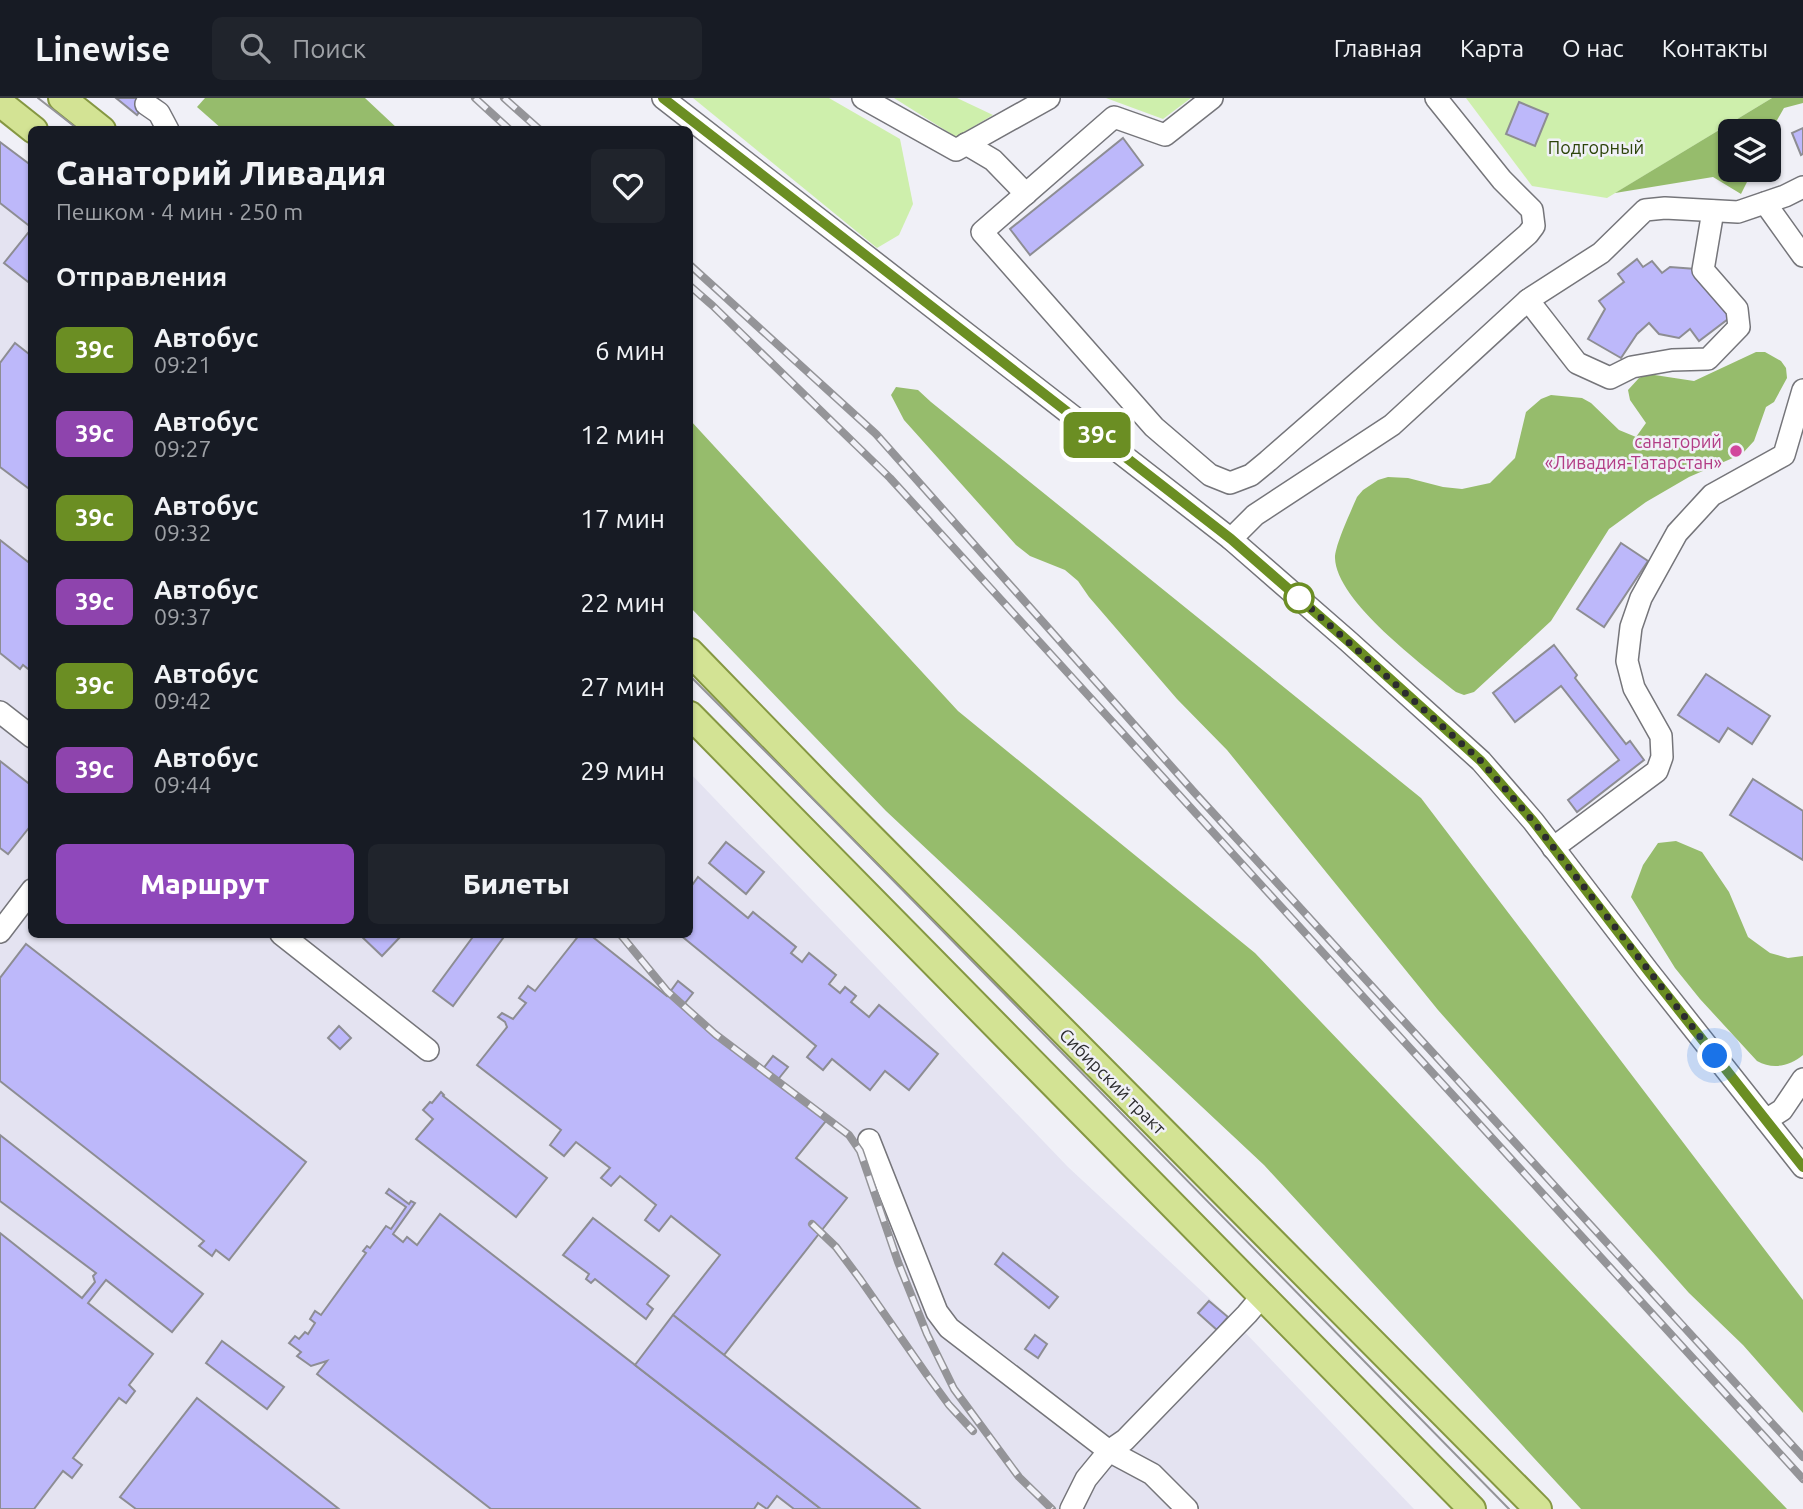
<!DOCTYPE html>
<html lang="ru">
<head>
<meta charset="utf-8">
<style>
  body { margin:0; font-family:Ubuntu,sans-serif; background:#20242c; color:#f1f3f6; height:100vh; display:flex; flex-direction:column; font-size:26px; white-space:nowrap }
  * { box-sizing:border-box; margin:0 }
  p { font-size:23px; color:#9ea1a6 }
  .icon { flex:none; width:38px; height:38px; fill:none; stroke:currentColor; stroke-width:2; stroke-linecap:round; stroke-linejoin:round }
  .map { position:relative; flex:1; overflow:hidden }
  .panel { position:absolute; left:28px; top:28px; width:665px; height:812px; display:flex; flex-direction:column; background:#171b24; border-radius:10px; box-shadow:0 2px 5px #0004 }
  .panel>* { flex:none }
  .badge { padding:0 14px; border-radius:10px; font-size:24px; line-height:46px }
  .tools { position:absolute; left:1718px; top:21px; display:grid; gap:14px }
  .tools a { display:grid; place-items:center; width:63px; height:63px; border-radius:10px; background:#171b24; box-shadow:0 2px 5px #0004; font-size:35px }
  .you { position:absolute; width:35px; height:35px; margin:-18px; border:5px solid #fff; border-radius:50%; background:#1a73e8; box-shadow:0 0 0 10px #1a73e833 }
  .map>.badge { position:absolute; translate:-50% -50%; box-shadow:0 0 0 4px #fff }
  h2 { padding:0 28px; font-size:26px; line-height:63px }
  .round { display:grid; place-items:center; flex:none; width:74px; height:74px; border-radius:10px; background:#20242c }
  .head { display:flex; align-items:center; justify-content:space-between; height:119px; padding:0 28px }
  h1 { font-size:33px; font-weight:800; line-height:52px }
  .button { display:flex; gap:14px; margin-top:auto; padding:14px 28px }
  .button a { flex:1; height:80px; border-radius:10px; background:#8f48bb; color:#fff; font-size:28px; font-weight:800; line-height:80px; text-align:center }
  .button a+a { background:#20242c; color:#f1f3f6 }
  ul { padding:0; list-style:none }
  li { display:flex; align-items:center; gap:21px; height:84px; padding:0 28px }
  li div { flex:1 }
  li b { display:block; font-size:26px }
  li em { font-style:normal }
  li .badge { min-width:77px; font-weight:700; text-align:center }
  header { display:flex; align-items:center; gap:42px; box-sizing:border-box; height:98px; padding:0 35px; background:#171b24; border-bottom:2px solid #363941 }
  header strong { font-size:33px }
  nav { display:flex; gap:38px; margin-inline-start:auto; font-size:24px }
  .search { width:490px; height:63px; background:#20242c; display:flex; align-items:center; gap:18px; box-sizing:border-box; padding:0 24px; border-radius:10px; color:#9ea1a6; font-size:26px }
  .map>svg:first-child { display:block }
</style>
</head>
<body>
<header>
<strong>Linewise</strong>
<div class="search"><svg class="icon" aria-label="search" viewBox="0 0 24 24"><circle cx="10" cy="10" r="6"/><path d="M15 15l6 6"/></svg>Поиск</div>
<nav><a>Главная</a><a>Карта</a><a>О нас</a><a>Контакты</a></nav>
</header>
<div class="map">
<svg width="1803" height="1411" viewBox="0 0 1803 1411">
  <rect width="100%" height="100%" fill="#f0f0f7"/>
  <polygon fill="#e4e3f1" points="0,44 32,68 32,836 690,836 690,675 1068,1069 1237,1226 1414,1411 0,1411"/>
  <g fill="#ceefac">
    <polygon points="693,0 829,0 900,41 913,106 899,137 877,150"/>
    <polygon points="894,0 957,0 993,17 956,39"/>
    <polygon points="1106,0 1191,0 1163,21"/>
    <polygon points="1466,0 1772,0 1607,100 1532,88"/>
  </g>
  <g fill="#96bc6c">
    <polygon points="205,0 365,0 398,31 222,31 197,9"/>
    <polygon points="1772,0 1803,0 1803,5 1784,10 1769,36 1769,33 1731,33 1731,72 1753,72 1741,96 1713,79 1615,95"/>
    <path d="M 1756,254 L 1765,254 L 1781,263 L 1786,270 L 1787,280 L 1774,304 L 1766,309 L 1754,343 L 1742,356 L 1689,379 L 1646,404 L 1609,431 L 1551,523 L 1474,594 L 1464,597 L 1456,594 C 1424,568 1336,503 1335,460 C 1335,447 1351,413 1357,399 L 1363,392 L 1378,382 L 1388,379 L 1408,380 L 1443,389 L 1462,391 L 1490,385 L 1515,360 L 1526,314 L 1541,301 L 1551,297 L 1582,300 L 1591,305 L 1619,332 L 1636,339 L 1646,325 L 1630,302 L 1628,292 L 1639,280 L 1648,276 L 1694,283 Z"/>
    <polygon points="896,289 918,292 931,304 1421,700 1803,1202 1803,1315 1743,1247 1689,1195 1438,912 1227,652 1177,601 1089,499 1078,483 1065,472 1030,458 1016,447 904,322 891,297"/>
    <polygon points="690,322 958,613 1255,855 1787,1411 1581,1411 1264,1067 886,713 690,509"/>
    <path d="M 1676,743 L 1702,754 L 1729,794 L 1748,839 L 1770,855 L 1788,860 L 1803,858 L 1803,957 C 1790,968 1773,972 1757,963 L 1700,901 L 1675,870 L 1631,799 L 1643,767 L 1658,745 Z"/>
  </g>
  <g fill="#bdb8fa" stroke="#8d8d93" stroke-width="2">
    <polygon points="116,0 150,0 137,17"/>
    <polygon points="1519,4 1548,16 1535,48 1506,36"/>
    <polygon points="1803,30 1803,56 1801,57 1792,35"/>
    <polygon points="1123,40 1143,67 1030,157 1010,131"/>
    <polygon points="0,44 32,68 32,130 0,105"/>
    <polygon points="32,130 32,187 4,165"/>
    <polygon points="1637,161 1643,169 1652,163 1662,175 1670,169 1696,171 1732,218 1699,243 1690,231 1679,240 1659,236 1649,225 1637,236 1621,260 1588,241 1605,211 1599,203 1624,184 1618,176"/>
    <polygon points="15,245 29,256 32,253 32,393 0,369 0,265"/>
    <polygon points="0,442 32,467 32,574 23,567 20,571 0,555"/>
    <polygon points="1621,445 1648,463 1604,529 1577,511"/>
    <polygon points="1554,547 1577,577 1575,580 1626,646 1630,643 1644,662 1577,714 1568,702 1619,662 1561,588 1515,624 1493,595"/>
    <polygon points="1706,576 1770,618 1752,646 1728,630 1719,644 1678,617"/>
    <polygon points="0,663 32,688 32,726 8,756 0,750"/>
    <polygon points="1753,681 1803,713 1803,762 1730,717"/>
    <polygon points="726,744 764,774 746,796 709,765"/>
    <polygon points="698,779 748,820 753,814 796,849 791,855 802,864 809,855 836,877 829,886 840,895 845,889 856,898 851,904 869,919 879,907 938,956 909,992 885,973 870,992 832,961 823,972 807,959 816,948 679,836 690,836 690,790"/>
    <polygon points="359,836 403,836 382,858"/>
    <polygon points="475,836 506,836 453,908 433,893"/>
    <polygon points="580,836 589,836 667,898 678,883 693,895 682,909 762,972 773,958 788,969 776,984 826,1023 796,1060 847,1100 724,1257 673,1217 720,1157 671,1118 659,1133 645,1122 656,1107 620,1078 611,1088 601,1080 610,1070 576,1044 564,1058 550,1047 561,1032 477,967 507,929 505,924 498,919 502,915 513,921 526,905 519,900 528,888 535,893"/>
    <polygon points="26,846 306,1064 229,1162 216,1152 212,1158 199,1148 204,1143 0,983 0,880"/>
    <polygon points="339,928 351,940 340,951 328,940"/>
    <polygon points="441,994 444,997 443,998 547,1080 516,1119 416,1041 433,1021 423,1012 430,1004 432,1005"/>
    <polygon points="0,1037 203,1196 172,1234 106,1182 88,1205 153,1256 129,1287 135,1293 126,1305 119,1300 73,1360 82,1367 72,1380 63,1373 34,1411 0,1411 0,1135 82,1200 95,1184 93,1178 96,1175 0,1103"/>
    <polygon points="389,1091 409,1106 411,1103 415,1105 393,1136 403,1144 407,1139 417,1147 440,1116 821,1411 794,1411 777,1398 767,1411 758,1405 754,1411 491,1411 317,1276 327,1263 311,1268 297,1258 301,1254 289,1245 295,1238 299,1241 305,1234 308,1236 315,1225 310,1221 315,1213 321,1217 366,1155 363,1153 367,1148 370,1150 386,1128 391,1131 406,1109 386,1095"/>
    <polygon points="593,1120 669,1178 647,1206 653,1211 646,1221 595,1181 591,1185 586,1181 589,1176 563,1157"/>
    <polygon points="1003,1155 1058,1199 1049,1210 995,1166"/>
    <polygon points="1209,1203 1228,1219 1217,1232 1198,1215"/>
    <polygon points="673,1217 724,1257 920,1411 821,1411 635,1267"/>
    <polygon points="1035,1237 1047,1246 1038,1260 1025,1251"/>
    <polygon points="222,1243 284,1289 267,1311 206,1265"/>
    <polygon points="197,1300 339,1411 136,1411 120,1399"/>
  </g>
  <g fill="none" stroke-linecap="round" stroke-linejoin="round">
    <defs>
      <g id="minor">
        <polyline points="663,0 1231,441 1348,543 1481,663 1533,723 1648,873 1803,1069"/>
        <polyline points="863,0 956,52 1049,0"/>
        <polyline points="1212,0 1165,37 1114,19 982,134 1154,329 1210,377 1230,385 1251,377 1268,363 1528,136 1534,128 1532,112 1502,82 1436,0"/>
        <polyline points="146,6 159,15 168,32"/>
        <polyline points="966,46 993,62 1026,96"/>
        <polyline points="1765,105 1803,158"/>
        <polyline points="1528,202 1601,155 1645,112 1665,110 1738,114 1785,98 1803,89"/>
        <polyline points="1231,441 1255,417 1392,327 1528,202 1577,265 1610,280 1632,269 1672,262 1708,261 1739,229 1737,211 1703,172 1713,113"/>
        <polyline points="0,614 32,639"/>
        <polyline points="1553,750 1657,673 1662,659 1661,638 1634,590 1627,563 1631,529 1641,500 1677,435 1712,397 1784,357 1803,292"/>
        <polyline points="0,834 32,792"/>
        <polyline points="281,836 428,952"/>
        <polyline points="1766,1022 1782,1012 1803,981"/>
        <polyline points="869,1042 937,1214 949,1230 1109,1353 1152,1376 1187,1411"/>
        <polyline points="1071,1411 1086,1381 1109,1353 1125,1342 1247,1216 1263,1197"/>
      </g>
      <g id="major">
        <polyline points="62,0 102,32"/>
        <polyline points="0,5 34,32"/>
        <polyline points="690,554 823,691 1538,1411"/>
        <polyline points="690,617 1472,1411"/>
      </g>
    </defs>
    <use href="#minor" stroke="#75757a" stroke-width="24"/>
    <use href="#major" stroke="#859742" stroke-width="30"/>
    <use href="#minor" stroke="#fff" stroke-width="21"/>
    <use href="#major" stroke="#d3e394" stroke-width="26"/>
    <g stroke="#949498" stroke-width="2">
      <polyline points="38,0 79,32"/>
      <polyline points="690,578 826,714 1509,1411"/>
    </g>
    <defs>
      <g id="rail">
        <polyline points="475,0 510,32"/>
        <polyline points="504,0 540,32"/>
        <polyline points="690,167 876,336 1194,694 1803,1359"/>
        <polyline points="690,188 713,208 890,380 1803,1381"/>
        <polyline points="620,836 667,893 715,936 849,1037 860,1053 898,1164 927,1236 954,1291 1019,1379 1052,1411"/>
        <polyline points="812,1126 836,1149 860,1181 927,1277 949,1307 973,1333"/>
      </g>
    </defs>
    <use href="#rail" stroke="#949498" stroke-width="8"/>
    <use href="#rail" stroke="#f0f0f7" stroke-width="5" stroke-dasharray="16" stroke-linecap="butt"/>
  </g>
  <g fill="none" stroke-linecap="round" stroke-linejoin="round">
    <defs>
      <polyline id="line" points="663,0 1231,441 1348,543 1481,663 1533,723 1648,873 1803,1069"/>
    </defs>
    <use href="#line" stroke="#fff" stroke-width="16"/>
    <use href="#line" stroke="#6b8e23" stroke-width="10"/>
    <polyline stroke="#2c2c2e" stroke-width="7" stroke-dasharray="0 12.6" points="1299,500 1296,497 1481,663 1533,723 1715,958"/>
  </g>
  <circle fill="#d1479c" stroke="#f0f0f7" stroke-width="2.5" cx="1736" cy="353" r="7"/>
  <circle fill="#fff" stroke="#6b8e23" stroke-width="3.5" cx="1299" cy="500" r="14"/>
  <g text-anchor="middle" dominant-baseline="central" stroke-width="5" stroke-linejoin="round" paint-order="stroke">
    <g font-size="18" fill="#2c4409" stroke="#f0f0f7">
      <text x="1596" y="49">Подгорный</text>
    </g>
    <g font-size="18" fill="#b23c85" stroke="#f0f0f7" text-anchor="end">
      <text x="1722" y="343">санаторий<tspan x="1722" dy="21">«Ливадия-Татарстан»</tspan></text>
    </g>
    <g font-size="18" fill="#2c2c2e" stroke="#f0f0f7">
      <text transform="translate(1113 983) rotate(45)">Сибирский тракт</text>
    </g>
  </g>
</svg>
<div class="tools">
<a><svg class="icon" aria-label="layers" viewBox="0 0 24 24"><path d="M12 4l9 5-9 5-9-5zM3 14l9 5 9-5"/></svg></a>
</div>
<div class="you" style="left:1715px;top:958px"></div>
<b class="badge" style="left:1097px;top:337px;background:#6b8e23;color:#fff">39c</b>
<section class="panel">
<div class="head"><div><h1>Санаторий Ливадия</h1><p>Пешком · 4 мин · 250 m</p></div><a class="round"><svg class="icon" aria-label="heart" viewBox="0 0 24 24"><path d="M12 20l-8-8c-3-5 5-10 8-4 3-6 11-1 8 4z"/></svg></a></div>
<h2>Отправления</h2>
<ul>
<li><span class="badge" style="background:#6b8e23;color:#fff">39c</span><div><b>Автобус</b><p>09:21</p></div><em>6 мин</em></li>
<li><span class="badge" style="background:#8e44ad;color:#fff">39с</span><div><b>Автобус</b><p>09:27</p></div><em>12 мин</em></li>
<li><span class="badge" style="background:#6b8e23;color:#fff">39c</span><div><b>Автобус</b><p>09:32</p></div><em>17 мин</em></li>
<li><span class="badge" style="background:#8e44ad;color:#fff">39с</span><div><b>Автобус</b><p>09:37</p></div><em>22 мин</em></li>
<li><span class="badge" style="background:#6b8e23;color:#fff">39c</span><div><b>Автобус</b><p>09:42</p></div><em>27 мин</em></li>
<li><span class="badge" style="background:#8e44ad;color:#fff">39с</span><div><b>Автобус</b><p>09:44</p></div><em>29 мин</em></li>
</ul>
<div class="button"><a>Маршрут</a><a>Билеты</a></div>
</section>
</div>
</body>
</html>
